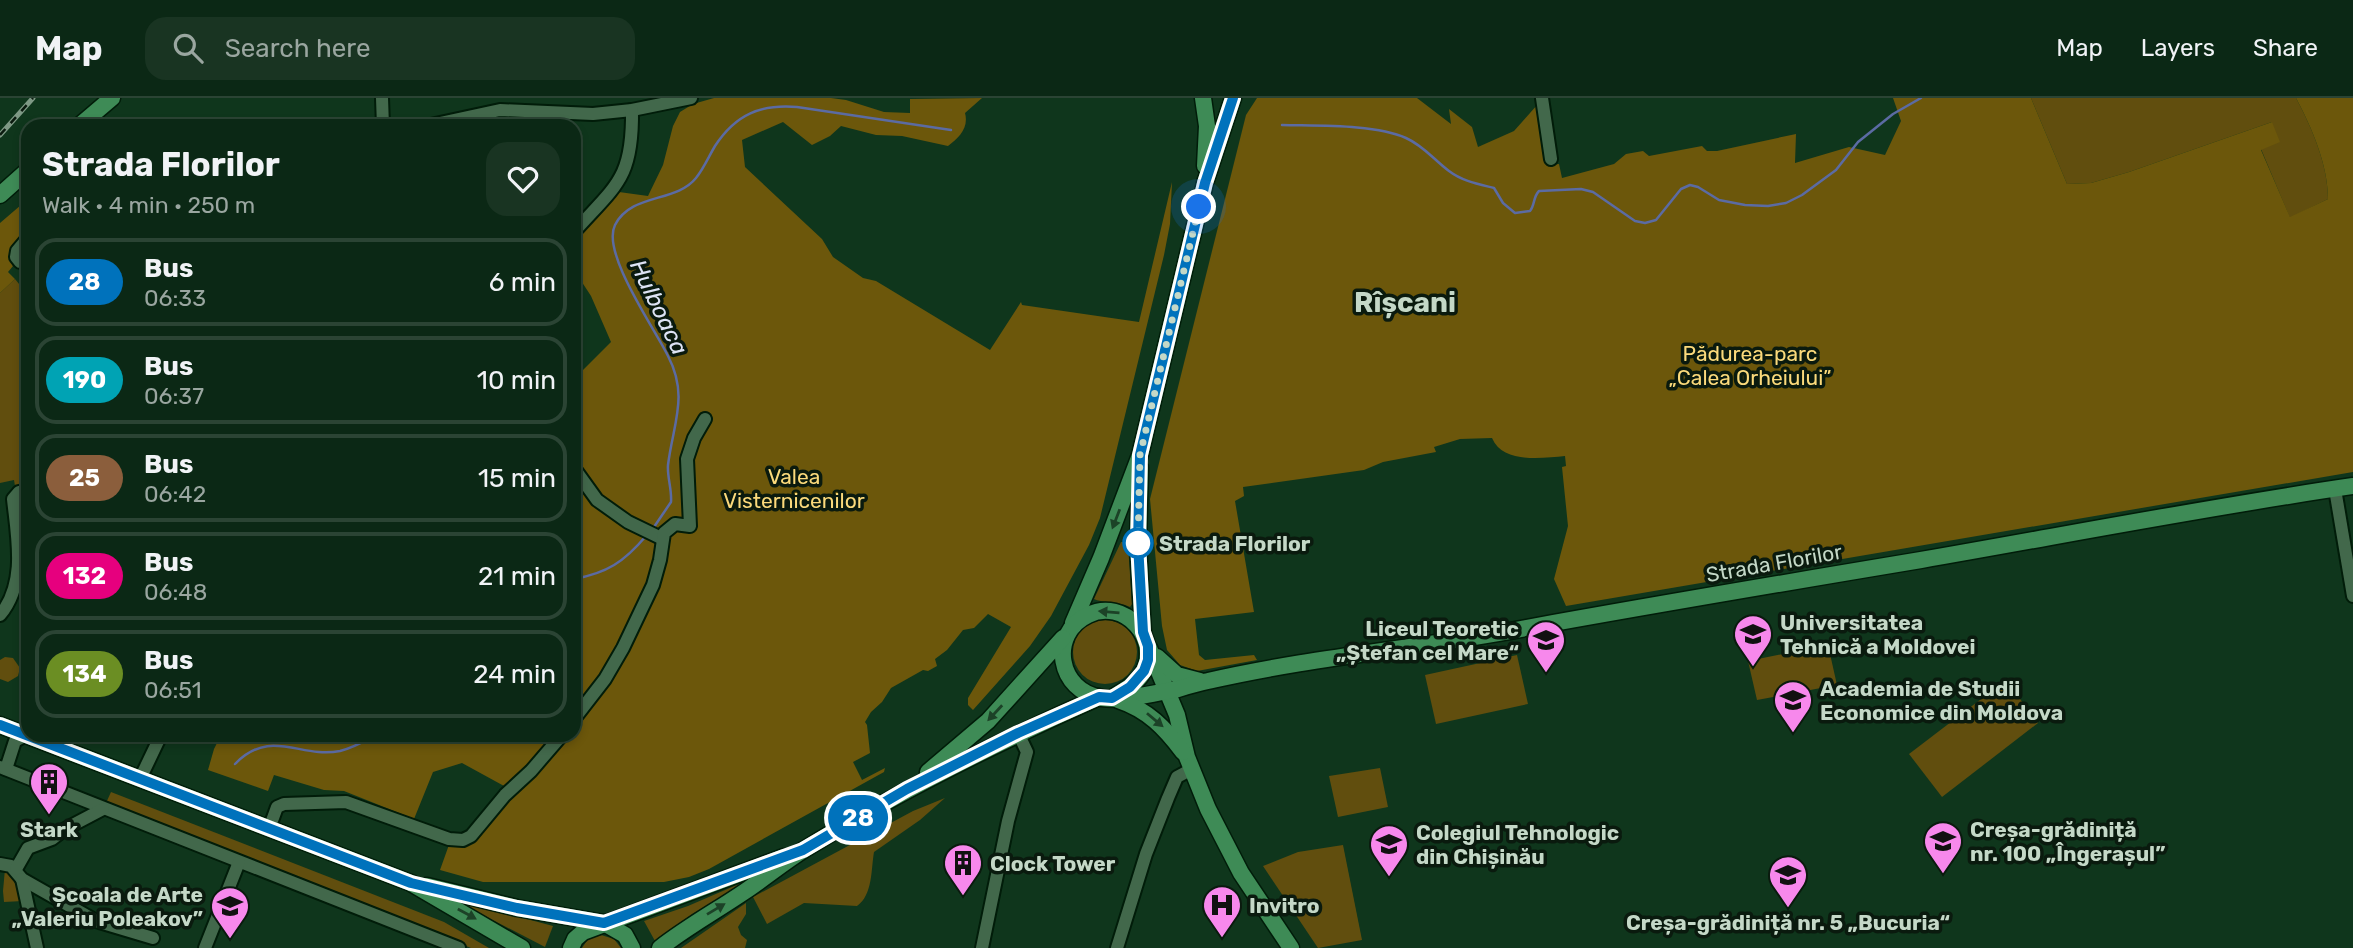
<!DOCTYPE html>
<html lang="en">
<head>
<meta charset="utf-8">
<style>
  body { margin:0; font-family:Rubik,sans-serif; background:#193422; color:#f1f3f6; height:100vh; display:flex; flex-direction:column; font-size:26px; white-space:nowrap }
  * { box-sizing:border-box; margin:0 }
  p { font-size:23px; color:#9aa6a0 }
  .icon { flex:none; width:38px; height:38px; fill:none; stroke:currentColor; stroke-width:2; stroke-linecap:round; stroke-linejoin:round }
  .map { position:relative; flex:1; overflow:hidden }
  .details { position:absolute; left:21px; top:21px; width:560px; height:623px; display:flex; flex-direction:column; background:#0b2815; border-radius:21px; box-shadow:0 4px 10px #0003,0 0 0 2px #2b4434 }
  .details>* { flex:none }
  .badge { padding:0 14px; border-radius:23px; font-size:24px; line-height:46px }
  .you { position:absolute; width:35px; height:35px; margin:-18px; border:5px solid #fff; border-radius:50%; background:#1a73e8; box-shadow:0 0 0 10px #1a73e833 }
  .map>.badge { position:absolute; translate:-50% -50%; box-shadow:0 0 0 4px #fff }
  .round { display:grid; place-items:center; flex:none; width:74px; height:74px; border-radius:21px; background:#193422 }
  .headline { display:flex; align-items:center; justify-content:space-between; height:119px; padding:0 21px }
  h1 { font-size:33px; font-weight:700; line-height:52px }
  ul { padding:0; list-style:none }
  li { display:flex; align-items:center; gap:21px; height:88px; margin:0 14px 10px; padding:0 7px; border:4px solid #2b4434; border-radius:21px }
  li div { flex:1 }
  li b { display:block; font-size:26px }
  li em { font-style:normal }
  li .badge { min-width:77px; font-weight:700; text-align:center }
  header { display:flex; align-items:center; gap:42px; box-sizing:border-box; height:98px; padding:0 35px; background:#0b2815; border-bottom:2px solid #2b4434 }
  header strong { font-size:33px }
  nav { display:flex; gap:38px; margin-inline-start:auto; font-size:24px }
  .search { width:490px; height:63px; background:#193422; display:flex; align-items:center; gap:18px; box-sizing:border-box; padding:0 24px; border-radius:21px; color:#9aa6a0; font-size:26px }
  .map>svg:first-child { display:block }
</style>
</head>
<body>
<header>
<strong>Map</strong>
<div class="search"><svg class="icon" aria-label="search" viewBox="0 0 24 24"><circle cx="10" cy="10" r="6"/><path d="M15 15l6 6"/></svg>Search here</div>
<nav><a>Map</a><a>Layers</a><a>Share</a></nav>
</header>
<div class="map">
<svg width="2353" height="850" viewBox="0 0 2353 850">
  <rect width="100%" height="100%" fill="#0f361c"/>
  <g fill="#614e0e">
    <path d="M 2031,0 L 2296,0 C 2312,30 2328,67 2328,101 L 2290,120 L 2261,51 L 2272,24 L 2129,74 L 2091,85 L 2067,86 Z"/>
    <polygon points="15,181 28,197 28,387 15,388 14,382 0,385 0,195"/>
    <path d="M 1121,444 L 1125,444 L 1128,447 L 1132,506 L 1130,509 C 1117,503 1101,505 1094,501 Z"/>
    <circle cx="1105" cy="554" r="32"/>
    <polygon points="1828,547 1837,587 1757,602 1748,563"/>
    <polygon points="1517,557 1528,606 1436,626 1425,577"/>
    <polygon points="5,559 13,560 20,570 18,578 8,584 0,581 0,562"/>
    <polygon points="2006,582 2038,625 1942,699 1909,656"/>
    <polygon points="1380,670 1388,709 1338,719 1329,678"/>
    <polygon points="111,694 444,824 489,850 471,850 106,705"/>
    <path d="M 945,700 L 920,722 L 874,754 C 871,771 873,797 857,808 L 804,805 L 767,826 L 753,799 L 913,713 Z"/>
    <polygon points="1343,747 1362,842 1318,850 1263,768 1298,754"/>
    <polygon points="5,771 17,781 23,803 4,804 3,793"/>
    <polygon points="739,786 740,788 692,816 655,843 644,823 688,808"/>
    <polygon points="460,803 553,828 545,849 460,805"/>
    <polygon points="746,805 746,816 738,829 741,837 747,842 745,850 681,850"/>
    <polygon points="601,837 614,841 621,850 582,850 588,841"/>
  </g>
  <g fill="#6c570b">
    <path d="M 714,0 L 831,0 L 846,2 L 884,14 L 910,15 L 910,1 L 982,0 L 965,15 C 969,30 959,40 948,48 L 902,38 L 876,37 L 841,28 L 830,38 L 812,47 L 783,24 L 742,42 L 745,69 L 822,141 L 833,159 L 863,180 L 876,183 L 990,252 L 1021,204 L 1022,207 L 1139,224 L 1172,84 L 1170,126 L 1164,157 L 1100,420 L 1089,447 L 1051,518 L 1030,548 L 973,612 L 968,607 L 968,600 L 1011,529 L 988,516 L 974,530 L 963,532 L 947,552 L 935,561 L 937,568 L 928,573 L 923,572 L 891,590 L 882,604 L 871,614 L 865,624 L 867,627 L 870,655 L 853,664 L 862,682 L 885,670 L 884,674 L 709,771 L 689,779 L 664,784 L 483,784 L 440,772 L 450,744 L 459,746 L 513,693 L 462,665 L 433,674 L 414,721 L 344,693 L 324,692 L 274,677 L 268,693 L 208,672 L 214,651 L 221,637 L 574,637 L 574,281 L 611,244 L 591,198 L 574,172 L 574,143 L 619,94 L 648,98 L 663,67 L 673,28 L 680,14 L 693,6 Z"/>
    <path d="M 1257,0 L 1417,0 L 1451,26 L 1449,11 L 1472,29 L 1478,49 L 1514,33 L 1538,6 L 1547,67 L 1559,66 L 1562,80 L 1614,66 L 1626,56 L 1643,53 L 1649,58 L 1702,48 L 1707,53 L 1717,53 L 1796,36 L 1795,65 L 1849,49 L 1885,57 L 1901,23 L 1893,0 L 2031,0 L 2067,86 L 2091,85 L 2129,74 L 2272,24 L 2280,44 L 2261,52 L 2290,119 L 2328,101 C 2328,67 2312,30 2296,0 L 2353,0 L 2353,374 L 1566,508 L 1554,481 L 1568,428 L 1562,369 L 1566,368 L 1565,358 C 1542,360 1503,366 1492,340 L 1460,341 L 1434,349 L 1436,354 L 1383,364 L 1364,372 L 1243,389 L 1244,398 L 1235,403 L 1254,514 L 1195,521 L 1199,557 L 1205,562 L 1254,557 L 1257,562 L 1197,573 L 1180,567 L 1167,552 L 1162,528 L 1150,401 L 1246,17 Z"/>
    <path d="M 28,101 L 28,133 C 16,142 2,152 13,168 L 8,174 L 15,181 L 0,195 L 0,125 Z"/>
  </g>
  <polygon fill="#5b6ba3" points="28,397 28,451 23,449 18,408 20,402"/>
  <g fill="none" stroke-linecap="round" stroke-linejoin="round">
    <g stroke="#5b6ba3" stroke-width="2.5">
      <path d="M 1282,27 C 1317,28 1375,26 1406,40 C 1424,48 1434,62 1449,73 C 1462,83 1478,86 1494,90 L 1503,105 L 1515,115 L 1530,113 C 1535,107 1533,99 1539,93 L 1581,91 L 1593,94 L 1635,123 L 1645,125 L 1656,122 L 1681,91 L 1690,87 L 1698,89 L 1719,102 L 1745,107 L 1768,108 L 1786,105 L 1802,97 L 1836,72 L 1858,44 L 1893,16 L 1921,0"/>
      <path d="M 654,429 L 671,404 C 672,391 667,379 668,367 C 673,326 689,298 668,258 C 655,231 601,155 615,127 C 631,95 676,105 696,80 C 704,70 709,58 715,48 C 736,16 761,6 797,9 L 951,32"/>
      <path d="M 574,481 C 607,475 624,464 646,438"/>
      <path d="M 235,666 C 271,629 300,661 340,653 C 353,650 365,643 376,637"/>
    </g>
    <defs>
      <g id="minor">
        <polyline points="382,0 383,28"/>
        <polyline points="1542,0 1551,61"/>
        <polyline points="426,28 500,12 593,16 632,12 691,0"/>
        <path d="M 574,134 C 616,87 633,81 632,12"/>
        <polyline points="28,140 17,153 16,159 20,164 28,164"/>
        <polyline points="574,370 597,402 628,424 661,440"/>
        <polyline points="2335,391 2353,498"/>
        <path d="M 0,517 C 27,485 17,439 13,401 L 19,394 L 28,393"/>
        <polyline points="574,621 605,581 623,550 653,487 660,462 664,435 675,426 690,428 687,361 694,340 705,321"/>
        <polyline points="0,669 459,850"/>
        <polyline points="6,671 15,643 26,637"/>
        <polyline points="140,681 161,637"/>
        <polyline points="269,731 277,709 284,706 346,704 449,741 463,742 471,738 505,697 531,673 562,637"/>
        <polyline points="0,766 11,768 22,781 96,823 153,840"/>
        <polyline points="16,771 28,750 52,741 65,731 103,711"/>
        <polyline points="22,781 37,850"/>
        <polyline points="205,850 239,764"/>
        <polyline points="982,850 1008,723 1027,654 1018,635"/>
        <polyline points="1117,850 1146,756 1168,700 1177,679 1192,671"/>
      </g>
      <g id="major">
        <polyline points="1203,0 1207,28 1205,68"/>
        <polyline points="79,28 112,0"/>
        <polyline points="0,97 28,72"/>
        <polyline points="1140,370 1138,446 1143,534"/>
        <polyline points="1073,525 1101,460 1140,357 1205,85 1233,0"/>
        <polyline points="1149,550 1177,617 1187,659 1208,711 1241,775 1291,850"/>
        <polyline points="1157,559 1177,577 1200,583"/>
        <path d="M 1112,600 C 1123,593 1135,587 1142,576 C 1163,542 1124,499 1088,517 C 1048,536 1058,594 1102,600 C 1125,603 1155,595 1178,591 C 1188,588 1198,585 1208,583 C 1313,559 1421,550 1526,530 C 1658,506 1789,484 1921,462 C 2065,437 2208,409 2353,388"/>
        <path d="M 1118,602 C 1148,612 1165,630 1183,654"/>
        <polyline points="0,627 411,785 522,850"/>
        <polyline points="928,674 988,623 1063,540"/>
        <polyline points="427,788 517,810 604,825 625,837 632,850"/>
        <polyline points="571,850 575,841 583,834 784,759"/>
        <path d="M 660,850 C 687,829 716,813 744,794 C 765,780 784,764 805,751 C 899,693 998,644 1099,599"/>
      </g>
    </defs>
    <use href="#minor" stroke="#011c09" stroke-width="16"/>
    <use href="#major" stroke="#011c09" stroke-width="19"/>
    <use href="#minor" stroke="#42684b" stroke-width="12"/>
    <use href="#major" stroke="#3e8b56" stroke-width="16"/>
    <defs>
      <polyline id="rail" points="0,37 33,0"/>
    </defs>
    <use href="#rail" stroke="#7e9985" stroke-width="5"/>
    <use href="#rail" stroke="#0a1a0e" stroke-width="2.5" stroke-dasharray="8" stroke-linecap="butt"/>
  </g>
  <defs><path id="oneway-solid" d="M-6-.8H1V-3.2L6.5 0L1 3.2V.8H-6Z" transform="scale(1.75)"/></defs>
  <g fill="#1c4227">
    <use href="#oneway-solid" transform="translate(1116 421) rotate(111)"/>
    <use href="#oneway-solid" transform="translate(1109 514) rotate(-175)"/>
    <use href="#oneway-solid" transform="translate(995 615) rotate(133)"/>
    <use href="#oneway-solid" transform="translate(1155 622) rotate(40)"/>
    <use href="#oneway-solid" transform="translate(716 811) rotate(-31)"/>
    <use href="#oneway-solid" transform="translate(467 816) rotate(29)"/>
  </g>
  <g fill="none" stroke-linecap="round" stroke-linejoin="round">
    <defs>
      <polyline id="line" points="0,627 411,785 517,810 604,825 803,752 907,691 1018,635 1099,599 1112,600 1130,589 1144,573 1148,562 1148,548 1143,534 1138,446 1140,357 1205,85 1233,0"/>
    </defs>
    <use href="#line" stroke="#fff" stroke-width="16"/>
    <use href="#line" stroke="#0072bc" stroke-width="10"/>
    <polyline stroke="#c4d8c7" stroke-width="7" stroke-dasharray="0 12.6" points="1138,445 1140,357 1199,109"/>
  </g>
  <defs>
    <symbol id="university-pin" viewBox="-11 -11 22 30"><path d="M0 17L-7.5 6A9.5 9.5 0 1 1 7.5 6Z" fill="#f788ec" stroke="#0a1a0e"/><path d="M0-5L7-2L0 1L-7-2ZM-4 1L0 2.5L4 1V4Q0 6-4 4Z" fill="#111"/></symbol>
    <symbol id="school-pin" viewBox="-11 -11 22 30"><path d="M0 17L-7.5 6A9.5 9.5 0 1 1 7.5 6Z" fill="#f788ec" stroke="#0a1a0e"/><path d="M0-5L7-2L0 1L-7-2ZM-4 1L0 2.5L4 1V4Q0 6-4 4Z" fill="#111"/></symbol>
    <symbol id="building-pin" viewBox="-11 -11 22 30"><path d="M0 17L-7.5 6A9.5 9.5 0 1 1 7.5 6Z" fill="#f788ec" stroke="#0a1a0e"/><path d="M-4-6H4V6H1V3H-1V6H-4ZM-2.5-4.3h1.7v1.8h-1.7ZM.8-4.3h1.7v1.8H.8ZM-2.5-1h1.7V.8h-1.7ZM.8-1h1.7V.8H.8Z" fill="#111"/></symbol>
    <symbol id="hospital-pin" viewBox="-11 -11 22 30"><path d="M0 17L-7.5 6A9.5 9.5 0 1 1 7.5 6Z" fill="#f788ec" stroke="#0a1a0e"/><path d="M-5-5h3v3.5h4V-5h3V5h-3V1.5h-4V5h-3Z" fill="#111"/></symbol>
  </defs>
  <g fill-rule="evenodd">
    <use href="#university-pin" x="1731" y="514" width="44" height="60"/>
    <use href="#school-pin" x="1524" y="520" width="44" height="60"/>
    <use href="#university-pin" x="1771" y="580" width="44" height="60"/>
    <use href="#building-pin" x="27" y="662" width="44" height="60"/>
    <use href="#school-pin" x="1921" y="721" width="44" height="60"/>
    <use href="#university-pin" x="1367" y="724" width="44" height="60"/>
    <use href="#building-pin" x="941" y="743" width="44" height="60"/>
    <use href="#school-pin" x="1766" y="755" width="44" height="60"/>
    <use href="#hospital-pin" x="1200" y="785" width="44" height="60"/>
    <use href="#school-pin" x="208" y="786" width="44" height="60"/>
  </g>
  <circle fill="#fff" stroke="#0072bc" stroke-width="3.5" cx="1138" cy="445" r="14"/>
  <g text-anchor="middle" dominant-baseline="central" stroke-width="7" stroke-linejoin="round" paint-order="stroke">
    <g font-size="21" fill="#fbda7b" stroke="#0a1a0e">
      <text x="1750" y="255">Pădurea-parc<tspan x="1750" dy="24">„Calea Orheiului”</tspan></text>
      <text x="794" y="378">Valea<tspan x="794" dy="24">Visternicenilor</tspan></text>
    </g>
    <g font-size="21" font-weight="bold" fill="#c4d8c7" stroke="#0a1a0e" text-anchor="start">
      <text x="1159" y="445">Strada Florilor</text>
    </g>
    <g font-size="21" fill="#c4d8c7" stroke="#0a1a0e">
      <text transform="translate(1774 465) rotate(-10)">Strada Florilor</text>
    </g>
    <g font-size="21" font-weight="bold" fill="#c4d8c7" stroke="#0a1a0e" text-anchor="start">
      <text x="1780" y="524">Universitatea<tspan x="1780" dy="24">Tehnică a Moldovei</tspan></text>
      <text x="1519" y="530" text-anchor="end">Liceul Teoretic<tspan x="1519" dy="24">„Ștefan cel Mare“</tspan></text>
      <text x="1820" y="590">Academia de Studii<tspan x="1820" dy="24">Economice din Moldova</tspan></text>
      <text x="49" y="731" text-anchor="middle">Stark</text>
      <text x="1970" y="731">Creșa-grădiniță<tspan x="1970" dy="24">nr. 100 „Îngerașul”</tspan></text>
      <text x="1416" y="734">Colegiul Tehnologic<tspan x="1416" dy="24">din Chișinău</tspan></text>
      <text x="990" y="765">Clock Tower</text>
      <text x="203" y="796" text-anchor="end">Școala de Arte<tspan x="203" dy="24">„Valeriu Poleakov”</tspan></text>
      <text x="1249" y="807">Invitro</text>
      <text x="1788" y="824" text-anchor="middle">Creșa-grădiniță nr. 5 „Bucuria“</text>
    </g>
    <g font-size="23" font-style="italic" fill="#dde3f4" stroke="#0a1a0e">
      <text transform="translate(659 209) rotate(64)">Hulboaca</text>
    </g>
    <g font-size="28" font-weight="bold" fill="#c4d8c7" stroke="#0a1a0e">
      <text x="1405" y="204">Rîșcani</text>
    </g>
  </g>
</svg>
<div class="you" style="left:1199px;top:109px"></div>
<b class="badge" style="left:858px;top:720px;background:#0072bc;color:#fff">28</b>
<section class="details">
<div class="headline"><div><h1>Strada Florilor</h1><p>Walk · 4 min · 250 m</p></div><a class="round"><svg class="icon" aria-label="heart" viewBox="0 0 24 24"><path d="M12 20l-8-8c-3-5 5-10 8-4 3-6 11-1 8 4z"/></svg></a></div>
<ul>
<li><span class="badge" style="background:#0072bc;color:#fff">28</span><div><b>Bus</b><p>06:33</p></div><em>6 min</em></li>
<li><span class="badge" style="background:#00a3b4;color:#fff">190</span><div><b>Bus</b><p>06:37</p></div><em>10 min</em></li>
<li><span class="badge" style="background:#8b5e3c;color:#fff">25</span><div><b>Bus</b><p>06:42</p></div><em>15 min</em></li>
<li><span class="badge" style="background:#e6007e;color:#fff">132</span><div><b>Bus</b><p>06:48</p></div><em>21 min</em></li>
<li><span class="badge" style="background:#6b8e23;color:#fff">134</span><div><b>Bus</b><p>06:51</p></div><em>24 min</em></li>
</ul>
</section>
</div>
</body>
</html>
